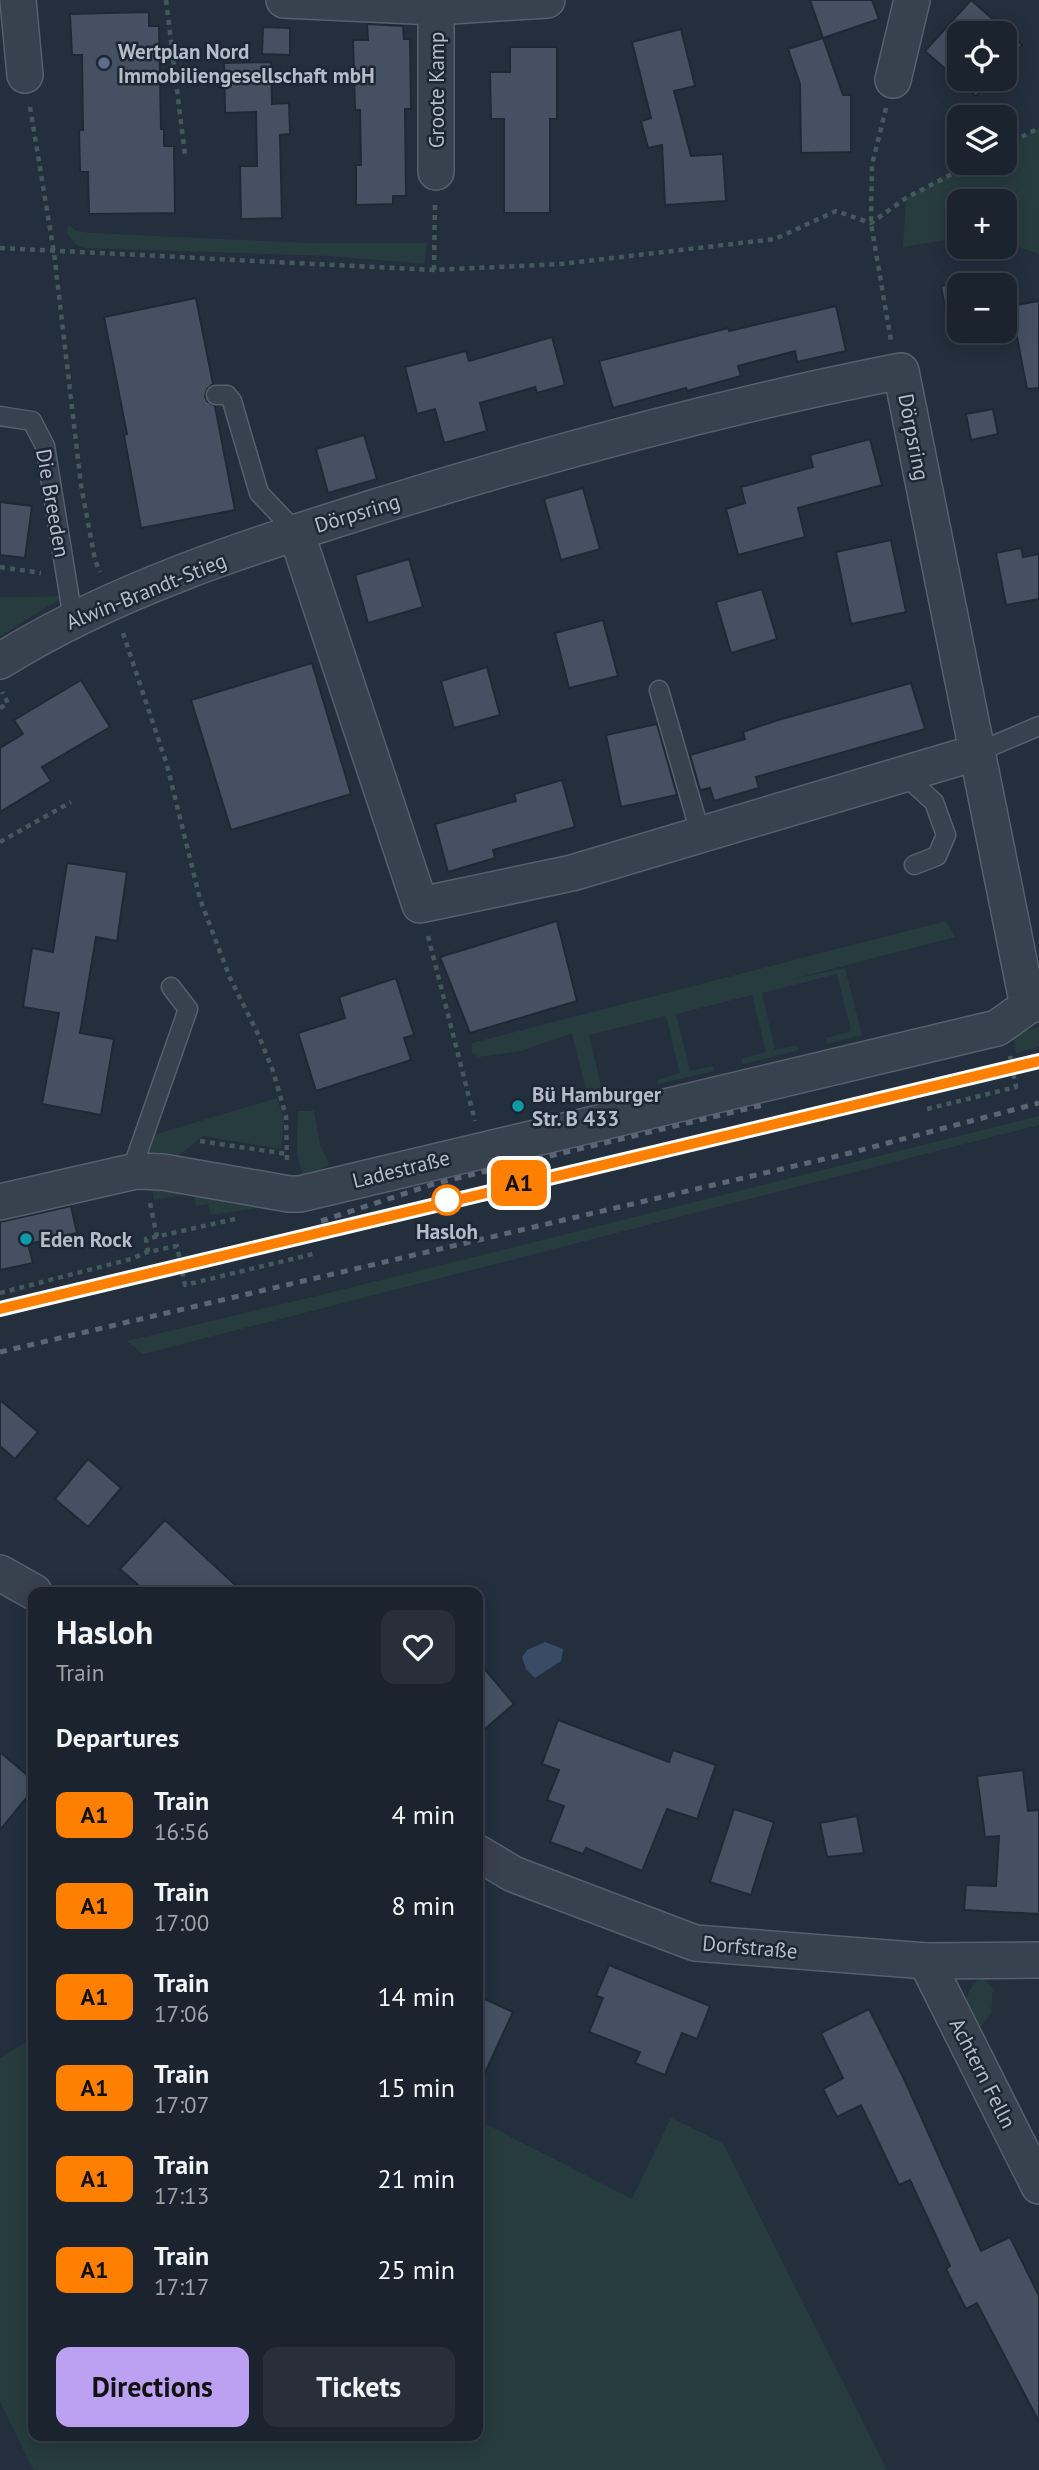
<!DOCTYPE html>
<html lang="en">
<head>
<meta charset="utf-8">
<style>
  body { margin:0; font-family:"PT Sans",sans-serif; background:#282f3a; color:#f1f3f6; height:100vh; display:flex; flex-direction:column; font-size:26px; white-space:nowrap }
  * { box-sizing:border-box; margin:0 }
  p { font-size:23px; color:#a0a4aa }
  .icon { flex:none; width:38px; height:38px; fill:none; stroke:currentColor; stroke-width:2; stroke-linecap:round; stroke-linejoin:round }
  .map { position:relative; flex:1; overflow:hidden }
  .side { position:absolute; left:28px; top:1587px; width:455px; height:854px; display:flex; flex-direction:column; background:#1b232e; border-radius:14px; box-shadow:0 4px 18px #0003,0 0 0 2px #39404a }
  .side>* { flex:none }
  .badge { padding:0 14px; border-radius:10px; font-size:24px; line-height:46px }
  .buttons { position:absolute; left:947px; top:21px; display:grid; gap:14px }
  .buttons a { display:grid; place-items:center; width:70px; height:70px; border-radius:14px; background:#1b232e; box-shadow:0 4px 18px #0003,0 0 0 2px #39404a; font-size:35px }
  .map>.badge { position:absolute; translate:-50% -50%; box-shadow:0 0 0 4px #fff }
  h2 { padding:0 28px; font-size:26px; line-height:63px }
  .round { display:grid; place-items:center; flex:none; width:74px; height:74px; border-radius:14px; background:#282f3a }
  .overview { display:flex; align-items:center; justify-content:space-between; height:119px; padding:0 28px }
  h1 { font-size:33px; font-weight:700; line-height:52px }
  .cta { display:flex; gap:14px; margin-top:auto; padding:14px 28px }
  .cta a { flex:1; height:80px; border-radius:14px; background:#bca0f2; color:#111; font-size:28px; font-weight:700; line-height:80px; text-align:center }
  .cta a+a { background:#282f3a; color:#f1f3f6 }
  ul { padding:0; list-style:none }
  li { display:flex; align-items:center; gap:21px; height:91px; padding:0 28px }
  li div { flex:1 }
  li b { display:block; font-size:26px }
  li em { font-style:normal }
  li .badge { min-width:77px; font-weight:700; text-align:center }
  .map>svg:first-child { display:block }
</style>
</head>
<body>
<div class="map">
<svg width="1039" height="2470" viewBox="0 0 1039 2470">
  <rect width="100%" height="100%" fill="#242f3e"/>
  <g fill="#263c3f">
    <polygon points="1039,128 1039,254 1005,242 1004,201 959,201 959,238 903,247 906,198 973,163 1004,163 1005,146"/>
    <polygon points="69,225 76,231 92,233 311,243 427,243 424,264 329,256 85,248 76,245 67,233"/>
    <polygon points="65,596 0,636 0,597"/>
    <polygon points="946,921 955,937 793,979 845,968 862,1035 827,1044 826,1038 851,1031 837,974 762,993 775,1050 798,1045 799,1050 743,1064 741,1059 766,1052 752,995 676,1014 690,1071 713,1066 714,1071 658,1084 657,1080 680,1073 666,1016 589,1035 603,1093 628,1087 629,1092 589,1101 572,1033 521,1051 478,1057 472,1052 472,1043"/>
    <polygon points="1039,1027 1039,1047 1016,1053 1013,1034"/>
    <polygon points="277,1098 284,1119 281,1149 203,1136 170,1162 144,1154 150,1136"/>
    <path d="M 298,1111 L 314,1111 L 320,1145 L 330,1165 L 321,1168 L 319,1176 L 306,1178 C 293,1162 298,1131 298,1111 Z"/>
    <polygon points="1039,1116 1039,1125 143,1354 127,1341 325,1294"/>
    <polygon points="151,1183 277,1205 211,1215 208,1204 196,1206 193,1193 154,1200"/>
    <path d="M 984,1979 L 993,1990 L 991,2013 L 975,2034 C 966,2013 960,1997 978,1980 Z"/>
    <polygon points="33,2035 33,2436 478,2436 478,2120 632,2199 671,2118 723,2143 887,2470 33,2470 0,2401 0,2058 30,2040"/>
  </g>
  <polygon fill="#394c67" points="545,1642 563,1649 561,1661 535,1678 526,1669 522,1657 527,1650"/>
  <g fill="#455162" stroke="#1f2835" stroke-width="2">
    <polygon points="810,0 872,0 879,19 823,38"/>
    <polygon points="971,0 1022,45 1004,65 1004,33 959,33 959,79 992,79 976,96 925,51"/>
    <polygon points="149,12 149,26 159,26 161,129 164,129 164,146 174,146 175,213 89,214 88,172 80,172 79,130 83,130 82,55 72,55 70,14"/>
    <polygon points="367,24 403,26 404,39 410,39 411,109 405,109 406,196 393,196 393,204 356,205 356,165 361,165 360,110 355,110 353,40 368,40"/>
    <polygon points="263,27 290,28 290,55 262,54"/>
    <polygon points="681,29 695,86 674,91 691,156 723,154 726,201 665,205 662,145 648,148 641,121 651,118 632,42"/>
    <polygon points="823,38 843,95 851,95 851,152 801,153 800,84 788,49"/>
    <polygon points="510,47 557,47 557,119 550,119 550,213 504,213 504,119 491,119 490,72 510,72"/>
    <polygon points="271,62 272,104 289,103 290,134 280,135 282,218 241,219 240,166 257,166 256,112 225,113 224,63"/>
    <polygon points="998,276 999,285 959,285 959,331 975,331 950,335 941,286"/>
    <polygon points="196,298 213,384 207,389 205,396 207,401 215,406 235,510 141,528 124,435 127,434 104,317"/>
    <polygon points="1039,301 1039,388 1027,389 1011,306"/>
    <polygon points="836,306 846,351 797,362 795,351 738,366 741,376 687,391 686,388 613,408 599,361 728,328 729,331"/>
    <polygon points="552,337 565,385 537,393 535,387 480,403 487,431 444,443 435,409 417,414 405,367 466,351 469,361"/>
    <polygon points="993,409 998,434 971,440 966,414"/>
    <polygon points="364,435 377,479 328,493 316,449"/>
    <polygon points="870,439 882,485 798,508 805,537 738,555 726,509 745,503 741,487 813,467 810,455"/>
    <polygon points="583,488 600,549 561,560 544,499"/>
    <polygon points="0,502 32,506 25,558 0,555"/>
    <polygon points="891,540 906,612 851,624 836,552"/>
    <polygon points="1021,548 1023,557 1039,554 1039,599 1006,605 996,553"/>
    <polygon points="409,559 423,607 368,623 355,575"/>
    <polygon points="762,589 777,639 731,653 716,602"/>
    <polygon points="603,620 618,676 569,688 555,633"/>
    <polygon points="312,663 351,794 231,830 191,700"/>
    <polygon points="487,667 500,715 454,728 441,681"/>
    <polygon points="81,680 110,727 42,767 51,781 0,812 0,748 23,734 14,720"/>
    <polygon points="911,683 925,729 756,777 759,788 714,801 710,788 700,790 690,755 745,739 743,732 778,720"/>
    <polygon points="657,724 677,795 621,807 606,735"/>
    <polygon points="562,780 575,827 493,850 495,858 448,872 435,824 516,801 514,794"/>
    <polygon points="67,863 127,872 117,941 96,937 80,1033 114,1039 101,1115 42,1104 59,1013 23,1007 32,948 53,952"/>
    <polygon points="557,921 577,1001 470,1033 440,957"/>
    <polygon points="396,978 414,1035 404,1038 411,1060 316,1091 298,1033 345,1018 339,997"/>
    <polygon points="71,1206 77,1233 28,1244 33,1263 0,1270 0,1222"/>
    <polygon points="0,1400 38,1432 15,1459 0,1446"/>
    <polygon points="88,1459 121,1488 88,1527 55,1499"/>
    <polygon points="165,1520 243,1592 146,1592 120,1569"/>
    <polygon points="478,1661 514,1704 478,1735"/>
    <polygon points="558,1720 669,1762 673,1750 716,1765 697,1819 667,1809 642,1871 586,1848 583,1854 550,1842 564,1806 547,1800 559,1770 542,1764"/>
    <polygon points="0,1752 33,1780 33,1790 0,1830"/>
    <polygon points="1023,1770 1028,1811 1039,1810 1039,1914 964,1910 966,1885 996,1886 999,1836 985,1837 977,1776"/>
    <polygon points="734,1809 774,1822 751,1895 710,1882"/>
    <polygon points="857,1816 864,1853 827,1857 820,1823"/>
    <polygon points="609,1965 710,2006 697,2039 682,2033 665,2075 635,2063 640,2052 589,2032 603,1998 596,1996"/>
    <polygon points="478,1996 513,2012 478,2088"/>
    <polygon points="869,2009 905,2081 981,2251 1010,2237 1039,2296 1039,2422 977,2303 966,2309 946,2269 950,2266 910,2180 899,2185 861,2105 837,2117 823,2089 843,2078 821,2033"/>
  </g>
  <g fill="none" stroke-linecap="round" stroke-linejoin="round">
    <defs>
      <g id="lane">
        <polyline points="216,395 227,395 232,401 259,493 296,532"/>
        <polyline points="0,416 32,421 45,446 73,619"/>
        <polyline points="659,690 701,836"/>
        <polyline points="978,752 1039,726"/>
        <polyline points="903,774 934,802 946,835 937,856 914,865"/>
        <polyline points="131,1172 188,1009 171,987"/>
      </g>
      <g id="street">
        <polyline points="18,0 25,75"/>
        <polyline points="284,0 436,7 547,0"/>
        <polyline points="893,80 912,0"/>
        <polyline points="436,172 436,7"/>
        <polyline points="296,532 420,905 572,873 978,752"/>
        <path d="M 0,661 C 117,588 252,546 382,505 C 556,451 723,406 901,371 L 1028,1006"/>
        <polyline points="0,1202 136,1171 163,1172 289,1194 300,1194 997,1028 1028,1006 1039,1003"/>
        <polyline points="0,1573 34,1592"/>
        <polyline points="478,1853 513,1874 695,1943 926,1961 1039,1960"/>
        <polyline points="926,1961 1039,2186"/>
      </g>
    </defs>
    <use href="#lane" stroke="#565f6c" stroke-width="21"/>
    <use href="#street" stroke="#565f6c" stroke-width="38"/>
    <g stroke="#44595c" stroke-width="4.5" stroke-dasharray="5 5" stroke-linecap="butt">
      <polyline points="166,0 185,155"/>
      <polyline points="30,107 54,253 81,485 95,560 100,572"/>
      <polyline points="886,108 872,165 871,223 891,341"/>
      <polyline points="1004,146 1039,128"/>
      <polyline points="0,248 434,270 561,264 775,239 836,211 871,223 906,198 973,163"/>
      <polyline points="434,270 435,201"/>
      <polyline points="0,567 41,573"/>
      <polyline points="123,633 167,765 200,899 230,978 259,1036 273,1071 286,1116 287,1163"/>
      <polyline points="0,708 8,703 2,692"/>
      <polyline points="0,842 71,802"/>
      <polyline points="428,936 475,1121"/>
      <polyline points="927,1109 1016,1087 1010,1056"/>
      <polyline points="200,1141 287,1154"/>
      <polyline points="150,1203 157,1237"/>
      <polyline points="235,1219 146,1239 148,1252 177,1246 185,1285 317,1253"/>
      <polyline points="0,1293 131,1259 147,1252"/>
    </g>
    <use href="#lane" stroke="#38414e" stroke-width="18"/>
    <use href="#street" stroke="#38414e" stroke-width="35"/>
    <g stroke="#5a6575" stroke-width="5" stroke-dasharray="7 7" stroke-linecap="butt">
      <polyline points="321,1221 437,1183 767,1104"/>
      <polyline points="0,1309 1039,1061"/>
      <polyline points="0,1352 850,1153 1039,1103"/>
    </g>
  </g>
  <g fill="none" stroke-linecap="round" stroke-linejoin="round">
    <defs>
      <polyline id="line" points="0,1309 1039,1061"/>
    </defs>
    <use href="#line" stroke="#fff" stroke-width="16"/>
    <use href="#line" stroke="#ff8000" stroke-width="10"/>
  </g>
  <circle fill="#5c6f8a" stroke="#1d2633" stroke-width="2.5" cx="104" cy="63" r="7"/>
  <g fill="#0f9aa8" stroke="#1d2633" stroke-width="2.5">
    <circle cx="518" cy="1106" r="7"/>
    <circle cx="26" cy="1239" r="7"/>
  </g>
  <circle fill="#fff" stroke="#ff8000" stroke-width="3.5" cx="447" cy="1200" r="14"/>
  <g text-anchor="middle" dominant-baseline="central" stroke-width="5" stroke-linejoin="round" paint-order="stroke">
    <g font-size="21" font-weight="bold" fill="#b4bcc9" stroke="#1d2633" text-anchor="start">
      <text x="118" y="51">Wertplan Nord<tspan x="118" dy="24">Immobiliengesellschaft mbH</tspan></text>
      <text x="532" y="1094">Bü Hamburger<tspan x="532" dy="24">Str. B 433</tspan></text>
      <text x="40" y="1239">Eden Rock</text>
    </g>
    <g font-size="21" fill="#b4bcc9" stroke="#1d2633">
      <text transform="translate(436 90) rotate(-90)">Groote Kamp</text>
      <text transform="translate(914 437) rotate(79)">Dörpsring</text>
      <text transform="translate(53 503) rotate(80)">Die Breeden</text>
      <text transform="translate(357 513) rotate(-17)">Dörpsring</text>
      <text transform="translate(146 591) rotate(-22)">Alwin-Brandt-Stieg</text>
      <text transform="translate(401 1169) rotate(-14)">Ladestraße</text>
      <text transform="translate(750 1947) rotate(5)">Dorfstraße</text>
      <text transform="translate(983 2073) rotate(63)">Achtern Felln</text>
    </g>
    <g font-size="21" font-weight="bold" fill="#b4bcc9" stroke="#1d2633">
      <text x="447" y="1231">Hasloh</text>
    </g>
  </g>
</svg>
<div class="buttons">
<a><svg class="icon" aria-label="locate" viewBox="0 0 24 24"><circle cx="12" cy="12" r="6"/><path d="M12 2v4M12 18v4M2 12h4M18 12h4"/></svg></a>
<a><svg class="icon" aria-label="layers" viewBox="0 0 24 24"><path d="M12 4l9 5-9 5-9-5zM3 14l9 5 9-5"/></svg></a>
<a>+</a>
<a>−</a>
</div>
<b class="badge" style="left:519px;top:1183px;background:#ff8000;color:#111">A1</b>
<section class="side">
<div class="overview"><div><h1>Hasloh</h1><p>Train</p></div><a class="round"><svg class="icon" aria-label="heart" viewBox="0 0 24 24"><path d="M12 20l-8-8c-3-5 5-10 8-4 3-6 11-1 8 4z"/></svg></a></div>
<h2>Departures</h2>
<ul>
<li><span class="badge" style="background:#ff8000;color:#111">A1</span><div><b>Train</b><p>16:56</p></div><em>4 min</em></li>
<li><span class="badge" style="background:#ff8000;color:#111">A1</span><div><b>Train</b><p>17:00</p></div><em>8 min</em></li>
<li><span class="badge" style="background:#ff8000;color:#111">A1</span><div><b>Train</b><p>17:06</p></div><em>14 min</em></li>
<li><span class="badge" style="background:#ff8000;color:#111">A1</span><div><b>Train</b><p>17:07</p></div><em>15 min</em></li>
<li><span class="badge" style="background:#ff8000;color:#111">A1</span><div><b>Train</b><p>17:13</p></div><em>21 min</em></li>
<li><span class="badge" style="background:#ff8000;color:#111">A1</span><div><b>Train</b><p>17:17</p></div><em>25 min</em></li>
</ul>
<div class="cta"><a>Directions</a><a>Tickets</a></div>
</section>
</div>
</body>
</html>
